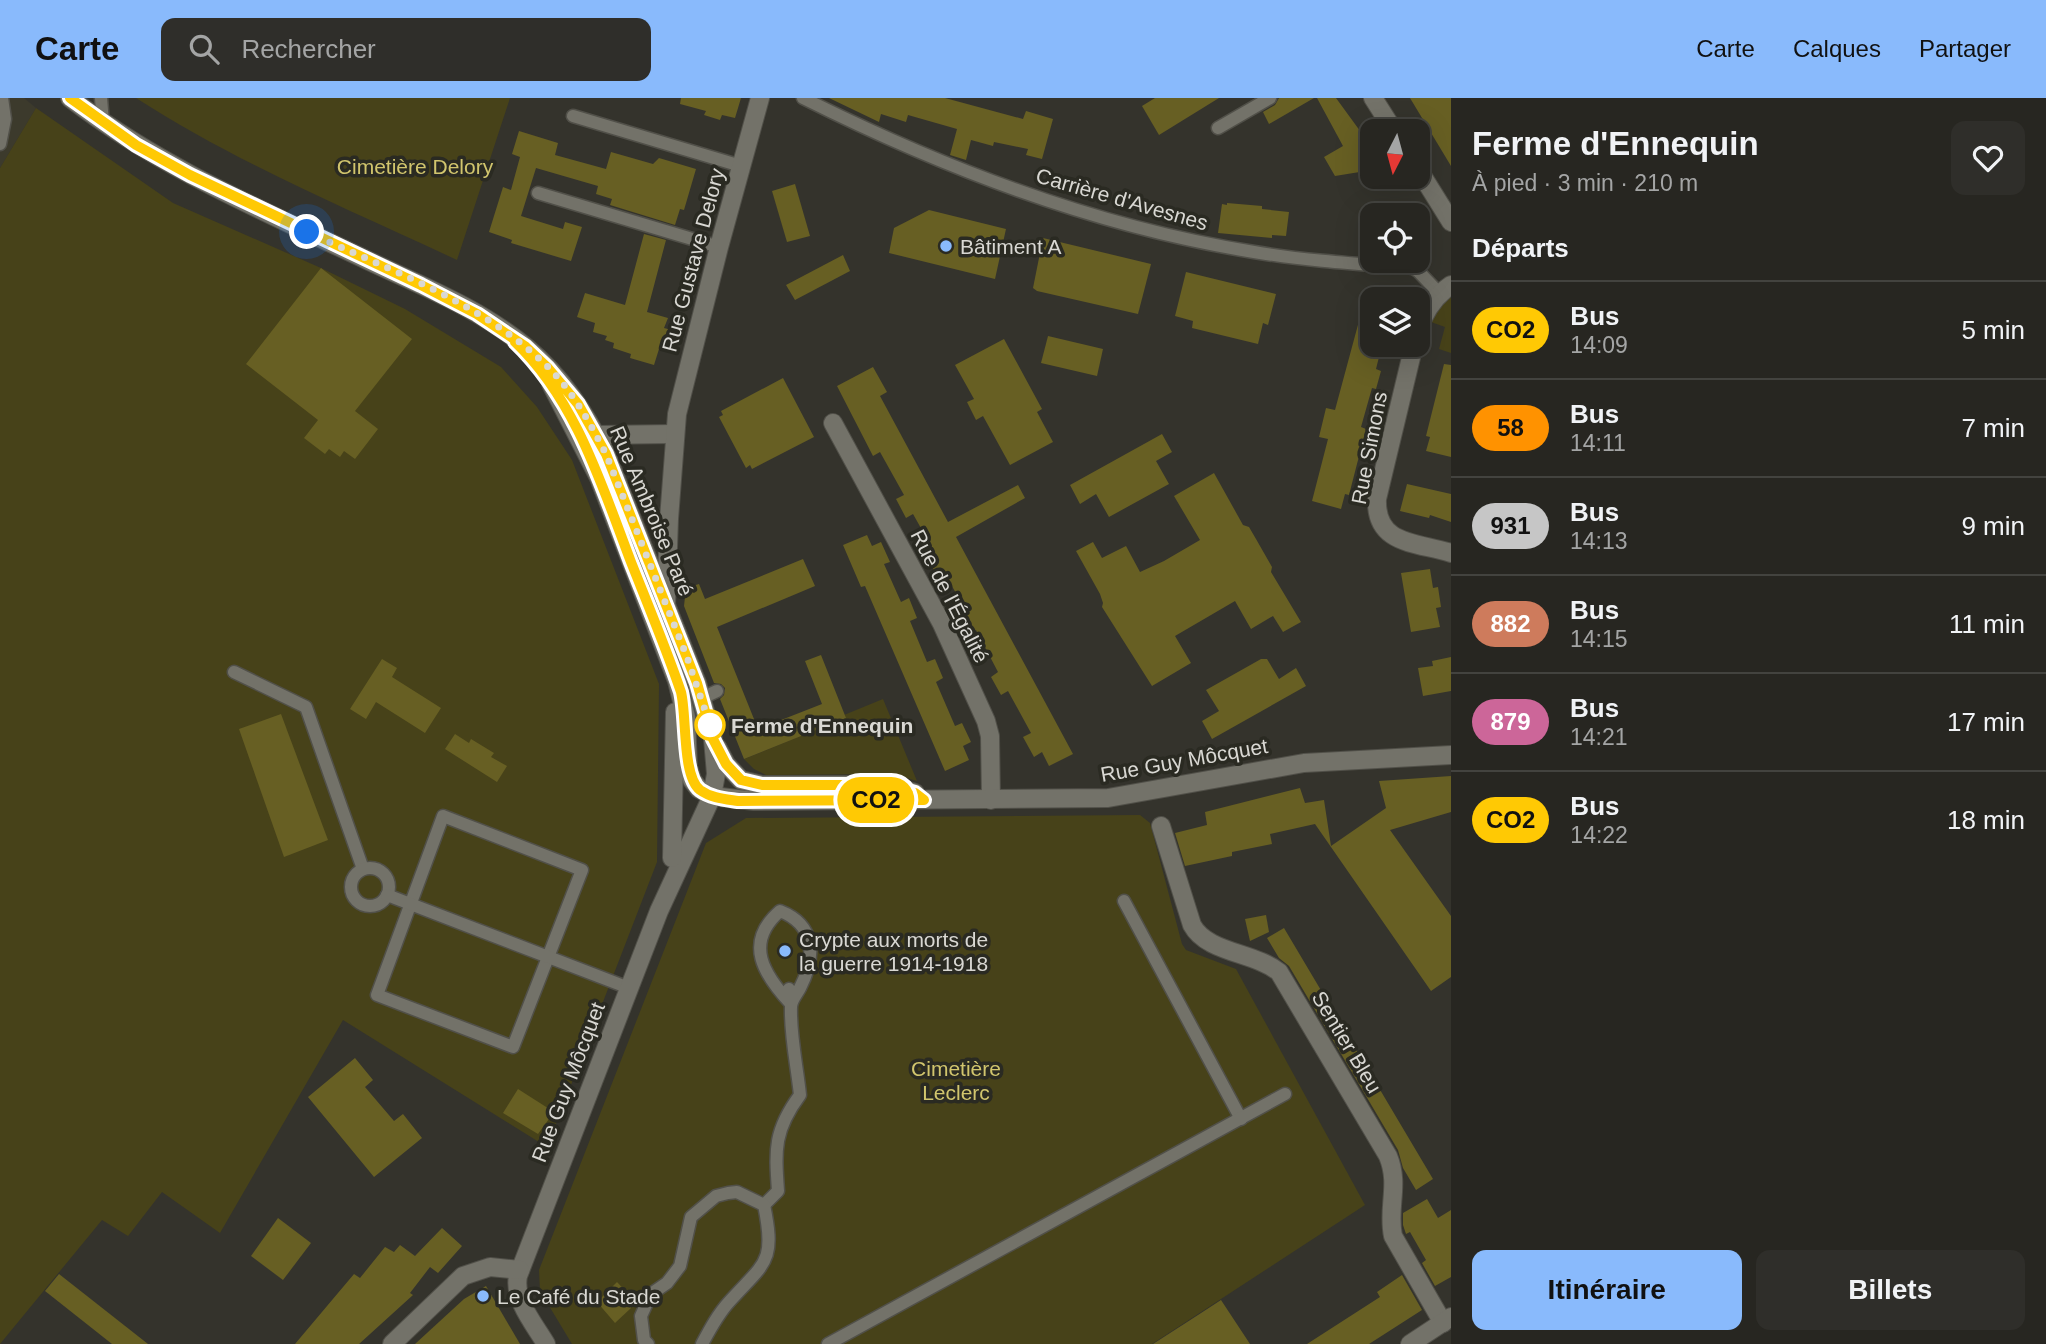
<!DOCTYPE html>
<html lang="fr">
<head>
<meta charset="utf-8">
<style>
  body { margin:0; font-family:Helvetica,sans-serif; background:#2f2e2a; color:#f1f3f6; height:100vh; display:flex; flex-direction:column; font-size:26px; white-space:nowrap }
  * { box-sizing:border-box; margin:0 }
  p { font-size:23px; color:#a4a5a5 }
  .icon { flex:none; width:38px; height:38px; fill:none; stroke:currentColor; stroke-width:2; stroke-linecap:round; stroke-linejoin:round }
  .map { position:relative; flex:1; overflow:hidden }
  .side { display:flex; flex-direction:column; background:#272621; width:595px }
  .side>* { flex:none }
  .badge { padding:0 14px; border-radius:23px; font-size:24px; line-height:46px }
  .needle { width:46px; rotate:186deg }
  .fabs { position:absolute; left:1360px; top:21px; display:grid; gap:14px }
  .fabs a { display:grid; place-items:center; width:70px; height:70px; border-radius:14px; background:#272621; box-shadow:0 7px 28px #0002,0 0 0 2px #43433f; font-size:35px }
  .you { position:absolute; width:35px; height:35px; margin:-18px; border:5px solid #fff; border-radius:50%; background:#1a73e8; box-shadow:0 0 0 10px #1a73e833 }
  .map>.badge { position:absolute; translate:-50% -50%; box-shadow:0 0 0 4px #fff }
  h2 { padding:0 21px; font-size:26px; line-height:63px }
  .round { display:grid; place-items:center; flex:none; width:74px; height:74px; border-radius:14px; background:#2f2e2a }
  .summary { display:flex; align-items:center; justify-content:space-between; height:119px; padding:0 21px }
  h1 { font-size:33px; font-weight:700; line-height:52px }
  .cta { display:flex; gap:14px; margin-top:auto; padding:14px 21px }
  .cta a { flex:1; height:80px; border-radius:14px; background:#89bafc; color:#111; font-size:28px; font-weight:700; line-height:80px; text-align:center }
  .cta a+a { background:#2f2e2a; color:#f1f3f6 }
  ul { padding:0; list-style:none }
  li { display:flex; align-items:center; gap:21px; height:98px; padding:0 21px; border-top:2px solid #43433f }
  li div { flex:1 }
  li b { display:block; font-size:26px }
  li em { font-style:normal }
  li .badge { min-width:77px; font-weight:700; text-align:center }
  header { display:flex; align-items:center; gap:42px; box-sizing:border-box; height:98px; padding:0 35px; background:#89bafc; color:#111 }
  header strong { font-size:33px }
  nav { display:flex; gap:38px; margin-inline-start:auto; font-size:24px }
  .search { width:490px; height:63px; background:#2f2e2a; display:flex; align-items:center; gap:18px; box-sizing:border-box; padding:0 24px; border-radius:14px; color:#a4a5a5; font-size:26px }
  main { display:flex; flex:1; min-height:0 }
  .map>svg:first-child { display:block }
</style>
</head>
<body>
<header>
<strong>Carte</strong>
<div class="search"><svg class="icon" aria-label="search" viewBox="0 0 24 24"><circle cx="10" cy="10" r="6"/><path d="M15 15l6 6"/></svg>Rechercher</div>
<nav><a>Carte</a><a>Calques</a><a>Partager</a></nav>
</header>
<main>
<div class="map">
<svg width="1451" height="1246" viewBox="0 0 1451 1246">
  <rect width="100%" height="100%" fill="#34332c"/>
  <polygon fill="#3c3a2c" points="0,0 24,0 36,10 0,70"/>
  <g fill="#474219">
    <path d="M 136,0 L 510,0 L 457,162 C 350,112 235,64 136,0 Z"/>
    <polygon points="36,10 173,105 321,170 405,211 501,269 537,309 572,362 659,586 657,764 547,1049 343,922 220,1135 162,1094 128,1138 102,1122 0,1246 0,70"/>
    <polygon points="1451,199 1451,255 1439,251 1445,229 1431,224 1440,206"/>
    <polygon points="883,601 917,683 892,676 766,677 754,671 744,661 845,620 844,617"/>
    <polygon points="1140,717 1150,725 1182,846 1186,852 1236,871 1365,1107 1152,1246 572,1246 540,1193 539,1172 706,745 746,720"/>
  </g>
  <g fill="#675f23">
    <polygon points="681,0 741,0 735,20 722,17 720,22 704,17 706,13 680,6"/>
    <polygon points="829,0 945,0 1023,21 1026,13 1053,21 1042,61 1026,57 1028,51 994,44 993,48 971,42 966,62 950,57 957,31 908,17 906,24 881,16 879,24"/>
    <polygon points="1155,0 1219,0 1159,37 1142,8"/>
    <polygon points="1279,0 1314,0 1269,26 1263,14 1275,7"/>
    <polygon points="1317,0 1336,0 1363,37 1372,53 1372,72 1335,78 1324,59 1343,48"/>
    <polygon points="1410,0 1451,0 1451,68"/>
    <polygon points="519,33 558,45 555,57 606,71 611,54 653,66 659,60 696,71 684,112 680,111 675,127 610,107 612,101 596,96 598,88 536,70 521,118 563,131 565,124 582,129 571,163 511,145 512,142 489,134 503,89 511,92 520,59 512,56"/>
    <polygon points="795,86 810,138 787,144 772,93"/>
    <polygon points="1227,105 1262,108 1262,111 1289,114 1286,138 1272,137 1272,140 1218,135 1222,106 1227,107"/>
    <polygon points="929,112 1006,131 995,181 889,155 894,130"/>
    <polygon points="644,136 666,142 647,214 668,220 664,230 679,234 673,255 659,251 654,267 630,260 631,256 613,250 614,245 605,242 607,238 593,234 595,225 577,219 585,195 625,207"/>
    <polygon points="1043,140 1151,166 1138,216 1037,193 1033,190"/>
    <polygon points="843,157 850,173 795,202 786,187"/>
    <polygon points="321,170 412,241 355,313 378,331 355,361 344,353 340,359 329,351 325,356 304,340 318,322 246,266"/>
    <polygon points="1186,174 1276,196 1268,227 1263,225 1258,246 1192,230 1193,223 1175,218"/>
    <polygon points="1366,197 1372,198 1372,247 1382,247 1376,271 1381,273 1376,291 1372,290 1361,329 1366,331 1349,397 1345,396 1341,411 1312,403 1328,341 1319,339 1326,310 1335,312"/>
    <polygon points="1048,238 1103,251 1097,278 1041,265"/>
    <polygon points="1004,241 1042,311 1037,314 1053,344 1010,367 983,318 976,322 967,304 974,301 955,267"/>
    <polygon points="1444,266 1451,267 1451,359 1426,353 1430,339 1426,338"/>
    <polygon points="873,269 887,294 880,298 948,424 1018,387 1025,400 956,439 1073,656 1049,668 1042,654 1034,659 1023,639 1031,635 1008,593 1001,597 991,579 998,574 976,532 968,536 958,517 966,513 944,474 937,478 927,459 935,455 913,416 906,420 896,401 904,397 880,354 873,358 837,288"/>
    <polygon points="783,280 814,339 752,371 750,367 746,370 719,319 723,317 721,313"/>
    <polygon points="1162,336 1172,354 1156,363 1169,386 1109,419 1096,396 1080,406 1070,387"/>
    <polygon points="1214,375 1243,427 1249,429 1256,441 1272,469 1271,474 1301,524 1283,534 1273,518 1251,531 1235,503 1175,538 1191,565 1152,588 1102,509 1103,505 1100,496 1076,453 1093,444 1102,460 1126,448 1140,474 1164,463 1200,442 1174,398"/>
    <polygon points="1407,386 1451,396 1451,424 1430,417 1429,420 1400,413"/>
    <polygon points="867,437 872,448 881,444 890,464 884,466 901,504 909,500 917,520 910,523 927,564 935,561 943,580 936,584 955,628 962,625 971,644 963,648 969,662 945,673 865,488 861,489 843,447"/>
    <polygon points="803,461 815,488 717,529 758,631 822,606 805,563 821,557 846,620 744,661 720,601 724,597 725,590 721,586 714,585 684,508 686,490 699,486 705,501"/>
    <polygon points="1430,471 1433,490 1438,489 1441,509 1436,510 1440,529 1411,534 1401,475"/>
    <polygon points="1451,559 1451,593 1423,598 1418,570 1433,568 1432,563"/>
    <polygon points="382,561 397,570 392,579 441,610 425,635 376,604 366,621 350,611"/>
    <polygon points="1261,561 1267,561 1279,581 1296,570 1306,588 1212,641 1202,623 1219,613 1206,592"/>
    <polygon points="281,616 328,742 284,759 239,631"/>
    <polygon points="455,636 469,645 471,641 494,655 491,659 507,668 497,684 445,651"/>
    <polygon points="1451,678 1451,714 1390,732 1451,818 1451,879 1431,893 1315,726 1270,736 1272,746 1232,754 1232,758 1185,768 1175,735 1207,727 1205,714 1300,690 1305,705 1324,702 1331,748 1386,710 1379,683"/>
    <polygon points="1266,817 1269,834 1250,843 1245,821"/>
    <polygon points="1284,830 1433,1081 1416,1092 1403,1070 1398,1052 1289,868 1279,860 1267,840"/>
    <polygon points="355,960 373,982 365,989 394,1023 403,1016 422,1040 374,1079 308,999"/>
    <polygon points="518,991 554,1014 538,1036 503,1015"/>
    <polygon points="1427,1101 1438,1120 1451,1112 1451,1179 1435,1188 1422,1165 1426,1162 1410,1134 1406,1136 1403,1127 1403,1115"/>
    <polygon points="278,1120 311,1145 283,1182 251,1158"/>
    <polygon points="442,1130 462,1148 438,1175 430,1169 410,1195 413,1197 359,1246 295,1246 354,1176 360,1180 385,1149 394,1154 400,1147 415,1158"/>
    <polygon points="59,1176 148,1246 112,1246 45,1193"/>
    <polygon points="1402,1177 1422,1212 1369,1246 1307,1246 1380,1199 1377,1194"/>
    <polygon points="617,1184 630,1198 631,1204 631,1210 615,1225 597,1204"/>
    <polygon points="486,1188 520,1246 415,1246 464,1201"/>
    <polygon points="1221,1202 1250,1246 1153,1246 1198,1217"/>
  </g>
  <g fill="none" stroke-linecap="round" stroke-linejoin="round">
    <defs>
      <g id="service">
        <polyline points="101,0 103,25"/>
        <path d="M 803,0 C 945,71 1096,129 1254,154 C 1307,163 1360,166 1413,170 L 1418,173 L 1439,195"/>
        <polyline points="573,18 741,68"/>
        <polyline points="1218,30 1270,0"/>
        <polyline points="0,46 5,21 2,0"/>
        <polyline points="538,95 719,149"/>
        <polyline points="234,574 306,609 363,771"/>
        <polyline points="702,600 717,593"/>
        <polygon points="443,718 582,772 513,949 377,897"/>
        <circle cx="370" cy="789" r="19"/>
        <polyline points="387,797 629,890"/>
        <polyline points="1124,803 1241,1021"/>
        <path d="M 764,1107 L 778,1093 C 775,1051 774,1032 800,997 C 797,968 790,937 791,909 C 791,902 797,896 800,890 C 816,859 816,827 780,813 C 743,845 764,877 791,906 L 789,891"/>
        <path d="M 648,1246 L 644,1242 L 641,1218 L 651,1196 L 667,1185 L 680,1168 L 691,1119 L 716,1098 L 728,1095 L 737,1094 L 764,1107 C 776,1165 765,1164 729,1204 C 718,1216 710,1231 702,1246"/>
        <polyline points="828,1246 1285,996"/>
      </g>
      <g id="minor">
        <polyline points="1373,0 1394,33"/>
        <polyline points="1418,71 1451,124"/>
        <path d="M 1418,233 C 1424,214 1435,198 1451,187"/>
        <path d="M 1414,247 L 1377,401 C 1375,448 1418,444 1451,455"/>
        <polyline points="833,325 942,526 986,623 990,638 991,702"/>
        <polyline points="584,342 596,337 674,336"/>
        <polyline points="666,508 669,421 677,316 719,149 760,0"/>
        <path d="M 1161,728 L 1192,827 C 1207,855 1254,854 1279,874 L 1388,1058 C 1400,1087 1387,1109 1393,1138 L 1443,1225"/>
        <polyline points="1410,1246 1451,1219"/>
      </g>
      <g id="tertiary">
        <path d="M 70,0 C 161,70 266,114 369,163 C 422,188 481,211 527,250 C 562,279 585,315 606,356 L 697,585 L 713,641 L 716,676 L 712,698 L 659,813 L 518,1178 C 513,1202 535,1227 546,1246"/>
        <polyline points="551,286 599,380 677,583 686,619 688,669 692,682 699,691 712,698 754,703 1108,700 1304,665 1451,657"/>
        <polyline points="717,649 726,666 741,682 762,687 886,687 915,695"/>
        <polyline points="672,760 675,614"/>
        <polyline points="392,1246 463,1178 490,1169 520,1172"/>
      </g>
    </defs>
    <use href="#service" stroke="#515049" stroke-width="15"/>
    <use href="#minor" stroke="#515049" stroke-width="20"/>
    <use href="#tertiary" stroke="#515049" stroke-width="20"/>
    <use href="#service" stroke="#737269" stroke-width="12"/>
    <use href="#minor" stroke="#737269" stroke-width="18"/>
    <use href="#tertiary" stroke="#737269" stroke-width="18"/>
  </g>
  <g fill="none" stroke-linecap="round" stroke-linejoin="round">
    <defs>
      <path id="line" d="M 70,0 L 136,47 L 190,77 L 421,187 L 477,216 L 526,249 L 547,269 L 578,306 L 606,356 L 697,585 L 713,641 L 726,666 L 741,682 L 762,687 L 886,687 L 915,695 L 924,702 L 738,703 C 725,701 711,700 700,692 C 682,678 687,618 681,594 C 666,550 648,507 631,464 C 602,388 576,302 515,244"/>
    </defs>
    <use href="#line" stroke="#fff" stroke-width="16"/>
    <use href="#line" stroke="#ffc904" stroke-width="10"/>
    <path stroke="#d9d8d3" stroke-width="7" stroke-dasharray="0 12.6" d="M 307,134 C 387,171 481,204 546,267 C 572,292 589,323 606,356 L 687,559 L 710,627"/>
  </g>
  <g fill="#89bafc" stroke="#2a2a22" stroke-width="2.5">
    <circle cx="946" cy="148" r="7"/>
    <circle cx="785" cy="853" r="7"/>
    <circle cx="483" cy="1198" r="7"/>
  </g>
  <circle fill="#fff" stroke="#ffc904" stroke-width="3.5" cx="710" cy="627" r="14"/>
  <g text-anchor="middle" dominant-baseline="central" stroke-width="7" stroke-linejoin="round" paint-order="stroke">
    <g font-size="21" fill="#d1c56d" stroke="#2a2a22">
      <text x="415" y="68">Cimetière Delory</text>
      <text x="956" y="970">Cimetière<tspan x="956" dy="24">Leclerc</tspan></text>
    </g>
    <g font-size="21" fill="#d9d8d3" stroke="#2a2a22">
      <text transform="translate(1122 101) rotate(16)">Carrière d'Avesnes</text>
      <text transform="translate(693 162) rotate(-75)">Rue Gustave Delory</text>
      <text transform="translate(1369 350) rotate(-79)">Rue Simons</text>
      <text transform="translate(652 413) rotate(67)">Rue Ambroise Paré</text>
      <text transform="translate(950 498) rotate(63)">Rue de l'Égalité</text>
      <text transform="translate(1184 662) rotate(-10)">Rue Guy Môcquet</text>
      <text transform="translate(1347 944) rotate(59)">Sentier Bleu</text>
      <text transform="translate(568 984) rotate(-69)">Rue Guy Môcquet</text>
    </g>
    <g font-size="21" fill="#d9d8d3" stroke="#2a2a22" text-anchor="start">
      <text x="960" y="148">Bâtiment A</text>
      <text x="799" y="841">Crypte aux morts de<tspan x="799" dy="24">la guerre 1914-1918</tspan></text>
      <text x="497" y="1198">Le Café du Stade</text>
    </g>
    <g font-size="21" font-weight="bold" fill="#d9d8d3" stroke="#2a2a22" text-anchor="start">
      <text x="731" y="627">Ferme d'Ennequin</text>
    </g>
  </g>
</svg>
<div class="fabs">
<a><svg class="needle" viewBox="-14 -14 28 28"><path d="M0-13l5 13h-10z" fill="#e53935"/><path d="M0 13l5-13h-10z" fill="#a4a5a5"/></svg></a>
<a><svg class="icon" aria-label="locate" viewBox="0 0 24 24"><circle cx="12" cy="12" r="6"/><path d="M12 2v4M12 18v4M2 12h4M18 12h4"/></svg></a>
<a><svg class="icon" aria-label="layers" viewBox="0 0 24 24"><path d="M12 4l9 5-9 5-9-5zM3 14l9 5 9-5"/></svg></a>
</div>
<div class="you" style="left:307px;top:134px"></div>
<b class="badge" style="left:876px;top:702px;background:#ffc904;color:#111">CO2</b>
</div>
<section class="side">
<div class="summary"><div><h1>Ferme d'Ennequin</h1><p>À pied · 3 min · 210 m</p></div><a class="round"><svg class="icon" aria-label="heart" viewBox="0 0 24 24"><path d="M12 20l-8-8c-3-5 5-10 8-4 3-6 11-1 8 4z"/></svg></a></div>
<h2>Départs</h2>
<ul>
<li><span class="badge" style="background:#ffc904;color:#111">CO2</span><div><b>Bus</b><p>14:09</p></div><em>5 min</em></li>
<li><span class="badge" style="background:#ff9200;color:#111">58</span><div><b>Bus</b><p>14:11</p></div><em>7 min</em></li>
<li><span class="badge" style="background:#c6c6c6;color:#111">931</span><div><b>Bus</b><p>14:13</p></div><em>9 min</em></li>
<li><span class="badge" style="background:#ce7b5c;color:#fff">882</span><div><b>Bus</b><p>14:15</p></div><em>11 min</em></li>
<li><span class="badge" style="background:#c69;color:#fff">879</span><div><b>Bus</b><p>14:21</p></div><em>17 min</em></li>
<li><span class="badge" style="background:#ffc904;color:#111">CO2</span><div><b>Bus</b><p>14:22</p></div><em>18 min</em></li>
</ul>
<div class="cta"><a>Itinéraire</a><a>Billets</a></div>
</section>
</main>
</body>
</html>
